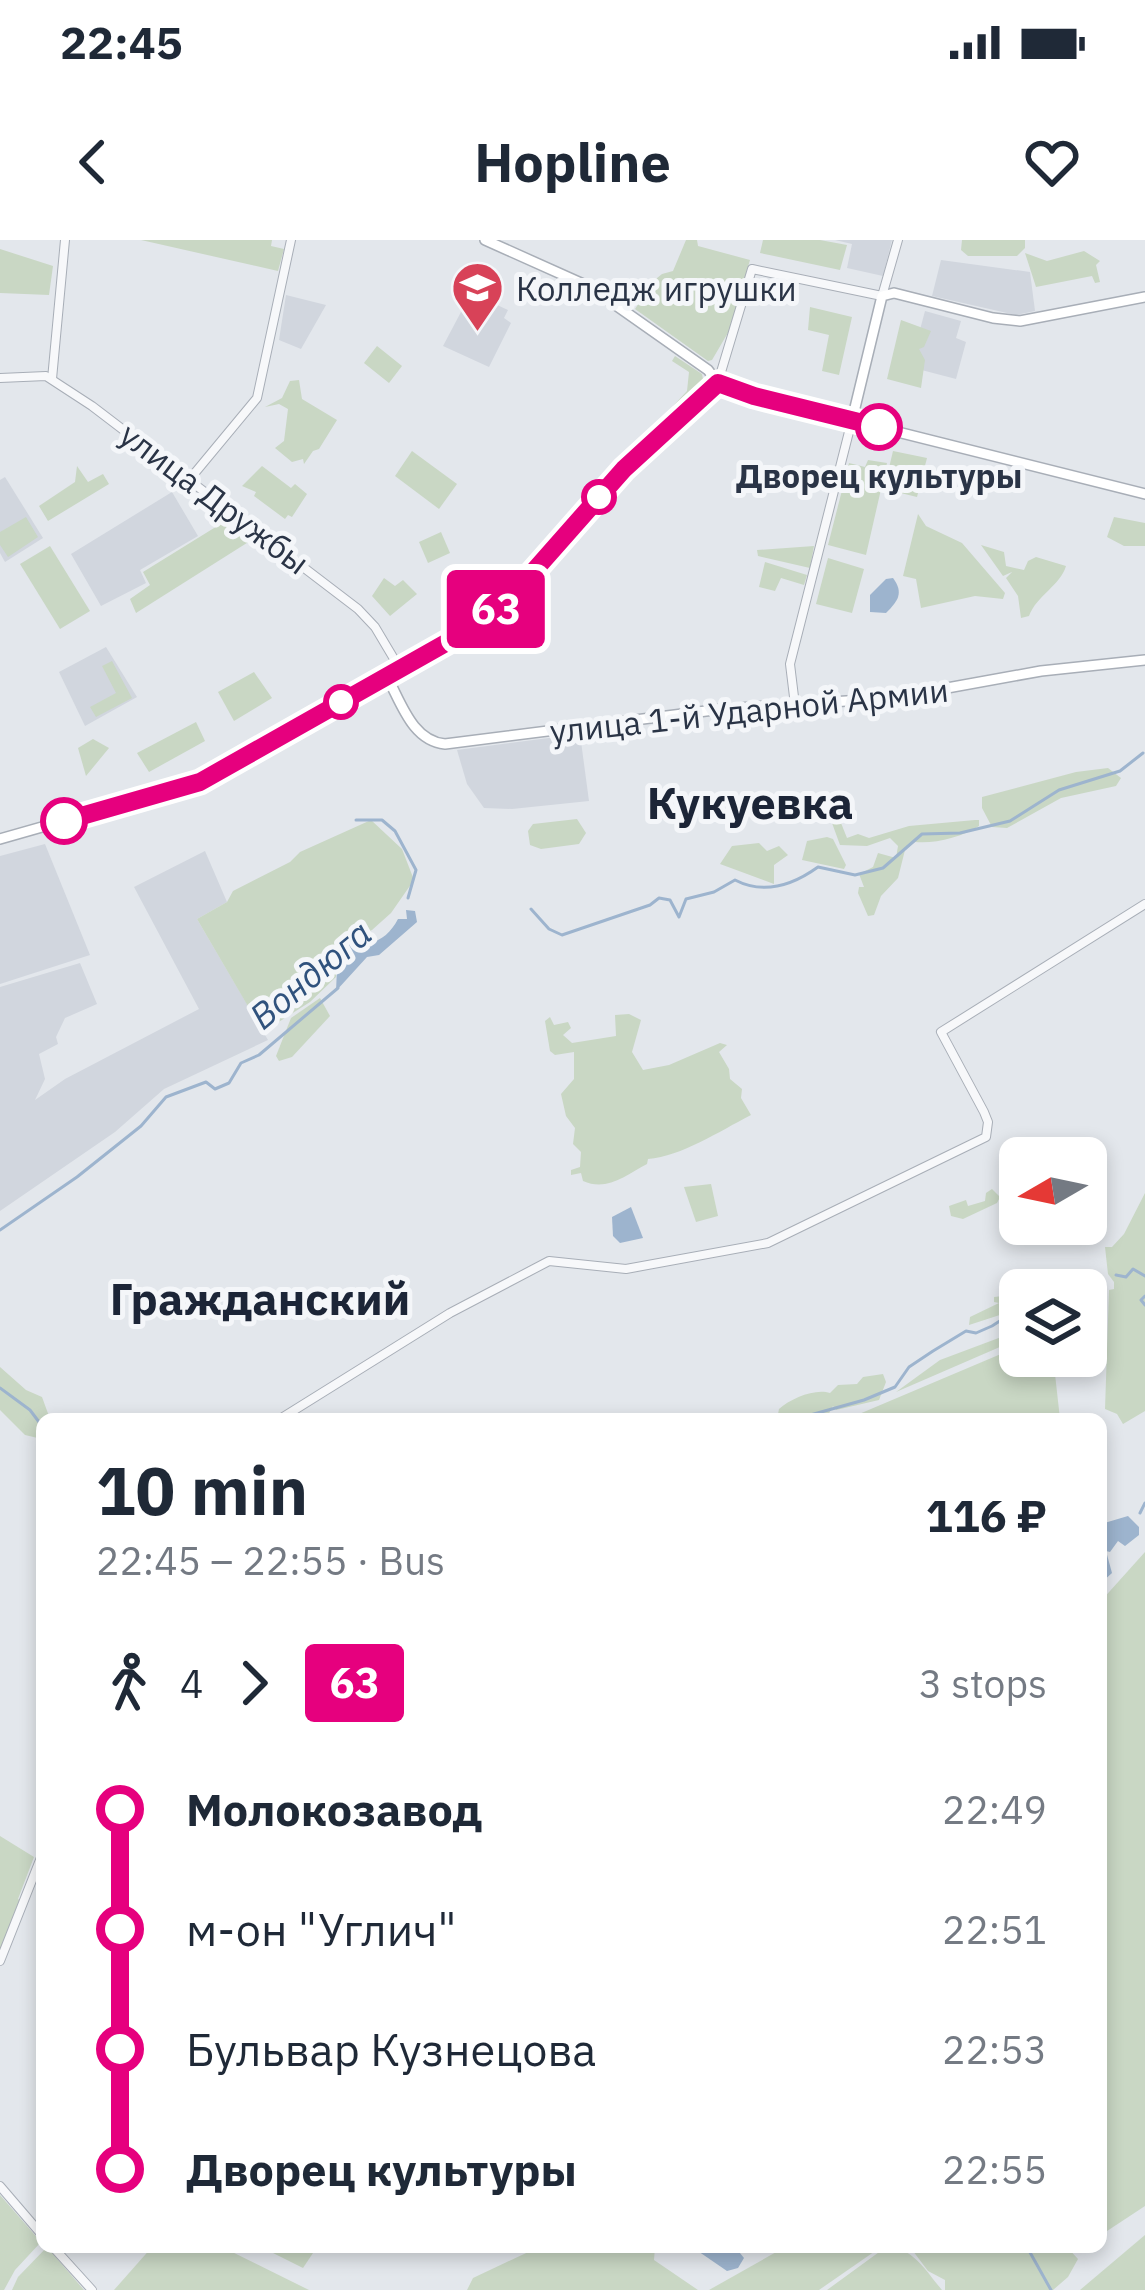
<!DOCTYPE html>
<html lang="en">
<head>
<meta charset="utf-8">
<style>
  body { margin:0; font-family:"IBM Plex Sans",sans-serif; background:#f2f2f3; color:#1f2937; height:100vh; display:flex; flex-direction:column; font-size:45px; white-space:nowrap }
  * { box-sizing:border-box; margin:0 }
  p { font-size:39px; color:#747a83 }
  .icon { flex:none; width:66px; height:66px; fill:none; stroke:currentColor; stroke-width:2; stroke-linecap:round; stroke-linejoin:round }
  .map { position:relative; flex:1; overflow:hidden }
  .sheet { position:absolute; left:36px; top:1173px; width:1071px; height:840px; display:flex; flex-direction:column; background:#fff; border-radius:18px; box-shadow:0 6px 18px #0003 }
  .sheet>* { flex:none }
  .badge { padding:0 24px; border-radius:9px; font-size:42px; line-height:78px }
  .needle { width:78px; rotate:261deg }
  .tools { position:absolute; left:999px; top:897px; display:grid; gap:24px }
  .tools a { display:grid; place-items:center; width:108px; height:108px; border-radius:18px; background:#fff; box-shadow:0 6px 18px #0003; font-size:60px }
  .map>.badge { position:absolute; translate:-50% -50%; box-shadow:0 0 0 6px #fff }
  .legs { display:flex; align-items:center; gap:18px; height:132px; padding:0 60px; font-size:39px }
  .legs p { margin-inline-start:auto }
  .head { display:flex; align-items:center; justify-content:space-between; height:204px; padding:0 60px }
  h1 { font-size:66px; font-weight:700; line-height:90px }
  ul { padding:0 60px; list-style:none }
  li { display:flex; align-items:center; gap:42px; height:120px; font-size:45px }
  li i { display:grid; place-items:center; width:18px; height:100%; margin:0 15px; background:currentColor }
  li i::after { content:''; width:30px; height:30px; margin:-15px; border:9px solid; border-radius:50%; background:#fff }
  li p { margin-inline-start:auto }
  li:first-child i { background:linear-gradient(#0000 50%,currentColor 0) }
  li:last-child i { background:linear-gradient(currentColor 50%,#0000 0) }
  .status { display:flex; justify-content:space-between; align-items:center; height:84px; padding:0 60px; background:#fff; direction:ltr }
  .status svg { height:33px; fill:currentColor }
  header { display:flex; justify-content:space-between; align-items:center; height:156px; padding:0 60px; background:#fff; font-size:54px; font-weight:700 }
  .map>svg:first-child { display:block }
</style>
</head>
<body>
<div class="status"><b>22:45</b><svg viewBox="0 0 49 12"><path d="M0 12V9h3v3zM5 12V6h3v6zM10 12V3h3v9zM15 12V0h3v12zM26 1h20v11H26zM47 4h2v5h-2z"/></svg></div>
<header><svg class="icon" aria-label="back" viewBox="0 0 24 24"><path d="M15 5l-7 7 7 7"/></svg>Hopline<svg class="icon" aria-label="heart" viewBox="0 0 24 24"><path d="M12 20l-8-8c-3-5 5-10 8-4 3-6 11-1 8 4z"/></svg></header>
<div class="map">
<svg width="1145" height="2050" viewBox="0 0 1145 2050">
  <rect width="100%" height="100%" fill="#e3e7ec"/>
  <g fill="#d1d6de">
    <polygon points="835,0 892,0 883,36 847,28 852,4"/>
    <polygon points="941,20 1030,32 1035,71 1016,75 932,56"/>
    <polygon points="471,53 508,70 504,78 511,83 489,127 443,106"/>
    <polygon points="286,55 326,65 301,109 279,100"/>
    <polygon points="925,71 961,81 956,98 966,102 956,139 910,127"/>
    <polygon points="5,237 43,298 5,322 0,313 0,240"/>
    <polygon points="172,252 198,296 140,330 146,343 101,366 71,314"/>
    <polygon points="106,407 137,457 85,486 59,432"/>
    <polygon points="580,494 589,561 512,569 484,568 467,544 457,510"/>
    <polygon points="45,604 90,715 0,744 0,616"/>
    <polygon points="205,611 227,662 197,679 268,800 164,849 115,892 0,971 0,747 80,723 97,764 65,778 56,797 58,804 39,814 45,839 35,860 65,839 199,769 134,647"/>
  </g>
  <g fill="#c9d7c4">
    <polygon points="141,0 272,0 271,6 284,9 278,31"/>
    <polygon points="686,0 697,0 698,6 750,20 729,91 712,120 708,121 635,69 639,63 626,52 640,52 662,34 673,31"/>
    <polygon points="763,0 820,0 847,5 840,30 760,13"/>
    <polygon points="962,0 1025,0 1025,8 1017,16 968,16 961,10"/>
    <polygon points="0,9 53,26 49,55 0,53"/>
    <polygon points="1084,11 1100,21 1096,25 1100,42 1095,43 1092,36 1036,47 1025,13 1047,21"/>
    <polygon points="810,67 852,77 839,135 822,131 829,95 808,90"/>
    <polygon points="901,80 931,91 924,107 919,109 925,120 921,148 887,139"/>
    <polygon points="377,106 402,126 389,143 364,123"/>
    <polygon points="675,116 702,134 704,144 676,170 673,166 687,151 689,132 672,121"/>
    <polygon points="299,140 302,159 337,180 319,209 313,211 304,224 303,219 292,222 275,208 284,201 288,169 279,164 265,167 282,158 290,141"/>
    <polygon points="412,211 457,244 439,269 395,236"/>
    <polygon points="893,211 927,218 917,257 884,249"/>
    <polygon points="868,220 887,223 866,315 828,305 849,223 865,227"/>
    <polygon points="77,226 88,242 103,234 109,244 48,281 39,266 75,242"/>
    <polygon points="262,226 291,248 295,244 307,254 292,277 288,275 285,279 254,256 256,252 242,246"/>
    <polygon points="918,274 926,286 962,303 1005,353 1003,359 975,356 921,368 916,339 903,336"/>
    <polygon points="26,277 38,297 8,317 0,305 0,292"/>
    <polygon points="1114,277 1145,283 1145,306 1124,306 1107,297"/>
    <polygon points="227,280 250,301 136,373 130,359 150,345 143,332"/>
    <polygon points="441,292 450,313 428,323 419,302"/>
    <path d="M 981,305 L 1004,312 L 1006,326 L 1024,330 L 1028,321 L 1036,317 L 1066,326 C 1060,346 1037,355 1029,376 L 1021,378 L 1018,356 L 1006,338 L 1012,332 L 1003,336 Z"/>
    <polygon points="50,306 90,371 60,389 20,324"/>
    <polygon points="814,306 810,328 758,316 757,310"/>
    <polygon points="828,318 864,329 852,373 816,364"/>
    <polygon points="765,322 807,335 804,345 781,338 775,351 759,347"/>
    <polygon points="384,338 395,346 403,340 417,354 390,376 372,356"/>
    <polygon points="112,421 132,458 96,477 90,467 116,453 102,426"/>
    <polygon points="254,432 272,458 234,481 218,452"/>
    <polygon points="196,482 205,501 149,532 137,513"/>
    <polygon points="93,499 109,508 86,536 78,508"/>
    <polygon points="1108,528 1121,538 1116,546 1061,558 1007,588 992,587 982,568 982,557 1076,532"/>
    <polygon points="577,579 586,593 579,604 541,609 530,605 528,591 533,584"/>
    <polygon points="371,580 402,609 414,640 391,673 372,690 337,706 336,737 310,762 263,792 197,679 227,662 233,651 290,622 300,612"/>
    <path d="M 975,580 L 979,580 L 979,586 C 962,597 935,604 915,602 L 905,610 L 898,638 L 881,656 L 874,675 L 868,676 L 858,653 L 859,647 L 864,647 L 859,634 L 873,627 L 878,613 L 896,618 L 898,606 L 890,598 L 867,606 L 840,605 L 832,583 L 841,583 L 847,598 L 858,594 L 869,598 L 909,586 Z"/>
    <polygon points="827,597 833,599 846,625 844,629 802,620 807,601"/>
    <polygon points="759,603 767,611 779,606 788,615 774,625 774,644 720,624 732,606"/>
    <polygon points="320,758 330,776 292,817 279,821 276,816 291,778"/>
    <path d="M 629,774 L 641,780 L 632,812 L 643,830 L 669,825 L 720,803 L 727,805 L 719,812 L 729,829 L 730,839 L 742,849 L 741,858 L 751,875 C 718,892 682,916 648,919 L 647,924 C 626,935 607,952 583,941 L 581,933 L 571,935 L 571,930 L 580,927 L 581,912 L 573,904 L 575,888 L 566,876 L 561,854 L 574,839 L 574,812 L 555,815 L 550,811 L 545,781 L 550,777 L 554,785 L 568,782 L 571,788 L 563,795 L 572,803 L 616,796 L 615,775 Z"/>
    <polygon points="711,944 718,976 696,982 684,947"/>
    <polygon points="992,949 1000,957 997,963 963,979 951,976 949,966 966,960 968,966 985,961 986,953"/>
    <polygon points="1145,953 1145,1171 1123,1184 1117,1174 1105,1169 1109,1050 1114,1049 1114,1042 1108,1034 1105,1007 1112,1007 1124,994"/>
    <polygon points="1098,1039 1105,1043 1099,1089 1086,1087 1086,1050 1079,1050"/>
    <polygon points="1003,1056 1020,1083 1010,1086 1005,1082 1014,1075 1009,1072 969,1085 970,1077 999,1063 994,1062 994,1057"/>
    <polygon points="1012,1093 1016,1100 896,1152 940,1120"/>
    <polygon points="1020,1106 1020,1116 1053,1116 1060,1179 852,1177"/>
    <polygon points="0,1127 26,1150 42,1157 50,1179 42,1179 42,1199 25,1195 0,1170"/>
    <path d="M 883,1134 L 886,1142 L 879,1160 L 836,1170 L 833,1166 L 826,1179 L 777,1179 L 779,1169 C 791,1158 816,1148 830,1153 L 838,1145 L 857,1144 L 863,1137 Z"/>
    <polygon points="1145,1312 1145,1966 1101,1995 1101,1361"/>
    <polygon points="0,1596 34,1617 18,1659 23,1662 0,1721"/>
    <polygon points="0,1955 41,2002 15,2030 4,2050 0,2050"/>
    <polygon points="1145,1995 1145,2050 1080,2050"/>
    <polygon points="47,2007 84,2050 12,2050 18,2037"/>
    <polygon points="152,2007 222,2007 309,2050 114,2050"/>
    <polygon points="261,2007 317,2007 303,2028"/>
    <polygon points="539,2007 655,2007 654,2020 698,2050 467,2050 473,2038"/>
    <polygon points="785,2007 881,2007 819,2050 709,2050"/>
    <path d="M 886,2007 C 913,2007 925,2030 942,2050 L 827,2050 Z"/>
    <polygon points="910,2007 1067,2007 1078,2019 1068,2037 1053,2050 945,2050 945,2040 928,2031"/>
  </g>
  <g fill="#9db4ce">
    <path d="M 893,338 C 904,353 898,361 886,373 L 870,372 L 870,355 L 886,339 Z"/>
    <path d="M 406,670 L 415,671 L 417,682 L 379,715 L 367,717 L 336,751 L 338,707 L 364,699 L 367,704 C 383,700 391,692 398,679 L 407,679 Z"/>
    <polygon points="631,967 643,998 620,1003 613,996 612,977"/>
    <polygon points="1128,1276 1139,1287 1139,1295 1125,1306 1118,1301 1110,1312 1106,1311 1112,1333 1101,1343 1101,1284"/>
    <polygon points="692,2007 735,2007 744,2018 738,2028 727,2031"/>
  </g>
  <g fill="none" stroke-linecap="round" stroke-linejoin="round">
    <g stroke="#9db4ce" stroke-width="3">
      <polyline points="356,580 382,580 395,591 416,630 408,658"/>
      <path d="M 531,669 L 549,689 L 562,695 L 650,665 L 659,658 L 670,660 L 679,677 L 686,659 L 714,652 L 735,640 C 764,655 793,645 818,627 L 855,635 L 883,628 L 922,594 L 960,593 L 1010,581 L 1059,550 L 1120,531 L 1143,513"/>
      <polyline points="0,990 77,937 141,886 166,857 206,842 215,849 229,843 241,823 259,815 338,748"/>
      <polyline points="1116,1035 1126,1037 1133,1029 1145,1036"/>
      <polyline points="1145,1056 1141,1060 1145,1065"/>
      <polyline points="0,1148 30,1170 42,1186"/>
      <polyline points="796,1179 864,1160 895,1147 909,1127 933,1111 966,1091 976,1093 992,1086 1020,1068"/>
      <polyline points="1140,1273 1145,1263"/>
      <polyline points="1027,2007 1051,2050"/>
    </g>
    <defs>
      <g id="tertiary">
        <polyline points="0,138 46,136 92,166 358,369 375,387 400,429"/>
        <polyline points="52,139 65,0"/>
        <polyline points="718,142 752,29 882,56 898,0"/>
        <polyline points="189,240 257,158 291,0"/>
        <polyline points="795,465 790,424 852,180"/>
        <polyline points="280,1179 450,1073 549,1021 626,1029 768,1003 986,897 988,882 984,872 941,792 1145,664"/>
        <polyline points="0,1721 42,1615"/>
        <polyline points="0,1946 42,1995"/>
        <polyline points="53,2007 92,2050"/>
      </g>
      <g id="secondary">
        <polyline points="485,0 590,47 708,130 718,143 754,156 1145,254"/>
        <polyline points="852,180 882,56 894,53 993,78 1020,81 1145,57"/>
        <path d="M 387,437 C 401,462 412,501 445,504 L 722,469 L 892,458 L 1041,431 L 1145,420"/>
        <polyline points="0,599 200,542 460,395 510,358 624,229 718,143"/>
      </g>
    </defs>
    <use href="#tertiary" stroke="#a8aeb7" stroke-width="10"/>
    <use href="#secondary" stroke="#a8aeb7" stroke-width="12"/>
    <use href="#tertiary" stroke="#f7f8fa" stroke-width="8"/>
    <use href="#secondary" stroke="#fff" stroke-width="9"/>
  </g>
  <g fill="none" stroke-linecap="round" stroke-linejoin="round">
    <defs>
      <polyline id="line-1" points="64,581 200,542 460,395 510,358 624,229 718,143 754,156 879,187"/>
    </defs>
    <use href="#line-1" stroke="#fff" stroke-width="27"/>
    <use href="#line-1" stroke="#e6007e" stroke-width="18"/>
  </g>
  <defs>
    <symbol id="university-pin" viewBox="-11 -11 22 30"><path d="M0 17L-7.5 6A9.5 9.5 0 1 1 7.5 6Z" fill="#d84258" stroke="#f4f6f9"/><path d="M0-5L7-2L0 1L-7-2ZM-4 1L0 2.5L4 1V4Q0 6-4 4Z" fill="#fff"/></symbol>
  </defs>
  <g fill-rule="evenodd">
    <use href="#university-pin" x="448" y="18" width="59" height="81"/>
  </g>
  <g fill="#fff" stroke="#e6007e" stroke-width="6">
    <circle cx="879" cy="187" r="21"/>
    <circle cx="599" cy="257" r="15"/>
    <circle cx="341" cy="462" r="15"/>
    <circle cx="64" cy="581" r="21"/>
  </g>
  <g text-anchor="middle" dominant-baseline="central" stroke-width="10" stroke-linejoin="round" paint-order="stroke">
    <g font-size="33" fill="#2a3446" stroke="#f4f6f9" text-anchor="start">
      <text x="516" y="48">Колледж игрушки</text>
    </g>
    <g font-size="33" font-weight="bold" fill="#2a3446" stroke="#f4f6f9">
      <text x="879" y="235">Дворец культуры</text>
    </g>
    <g font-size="33" fill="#2a3446" stroke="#f4f6f9">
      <text transform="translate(215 258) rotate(37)">улица Дружбы</text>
      <text transform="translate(749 470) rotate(-6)">улица 1-й Ударной Армии</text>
    </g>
    <g font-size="36" font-style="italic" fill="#30527d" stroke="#f4f6f9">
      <text transform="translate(310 734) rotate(-40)">Вондюга</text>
    </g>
    <g font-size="45" font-weight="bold" fill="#1c2537" stroke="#f4f6f9">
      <text x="750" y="562">Кукуевка</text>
      <text x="260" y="1058">Гражданский</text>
    </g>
  </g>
</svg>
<div class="tools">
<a><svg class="needle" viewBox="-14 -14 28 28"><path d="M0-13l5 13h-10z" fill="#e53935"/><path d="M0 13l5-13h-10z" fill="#747a83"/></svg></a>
<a><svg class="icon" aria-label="layers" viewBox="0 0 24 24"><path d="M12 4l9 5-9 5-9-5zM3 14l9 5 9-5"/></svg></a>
</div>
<b class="badge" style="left:496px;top:369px;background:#e6007e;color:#fff">63</b>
<section class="sheet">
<div class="head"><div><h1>10 min</h1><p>22:45 – 22:55 · Bus</p></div><b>116 ₽</b></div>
<div class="legs"><svg class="icon" aria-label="walk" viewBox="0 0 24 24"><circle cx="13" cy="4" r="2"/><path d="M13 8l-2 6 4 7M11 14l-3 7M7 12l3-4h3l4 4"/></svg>4<svg class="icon" aria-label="forward" viewBox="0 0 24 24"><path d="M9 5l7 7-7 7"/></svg><b class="badge" style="background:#e6007e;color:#fff">63</b><p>3 stops</p></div>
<ul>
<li><i style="color:#e6007e"></i><b>Молокозавод</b><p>22:49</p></li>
<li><i style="color:#e6007e"></i><span>м-он &quot;Углич&quot;</span><p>22:51</p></li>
<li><i style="color:#e6007e"></i><span>Бульвар Кузнецова</span><p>22:53</p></li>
<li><i style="color:#e6007e"></i><b>Дворец культуры</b><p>22:55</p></li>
</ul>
</section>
</div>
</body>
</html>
